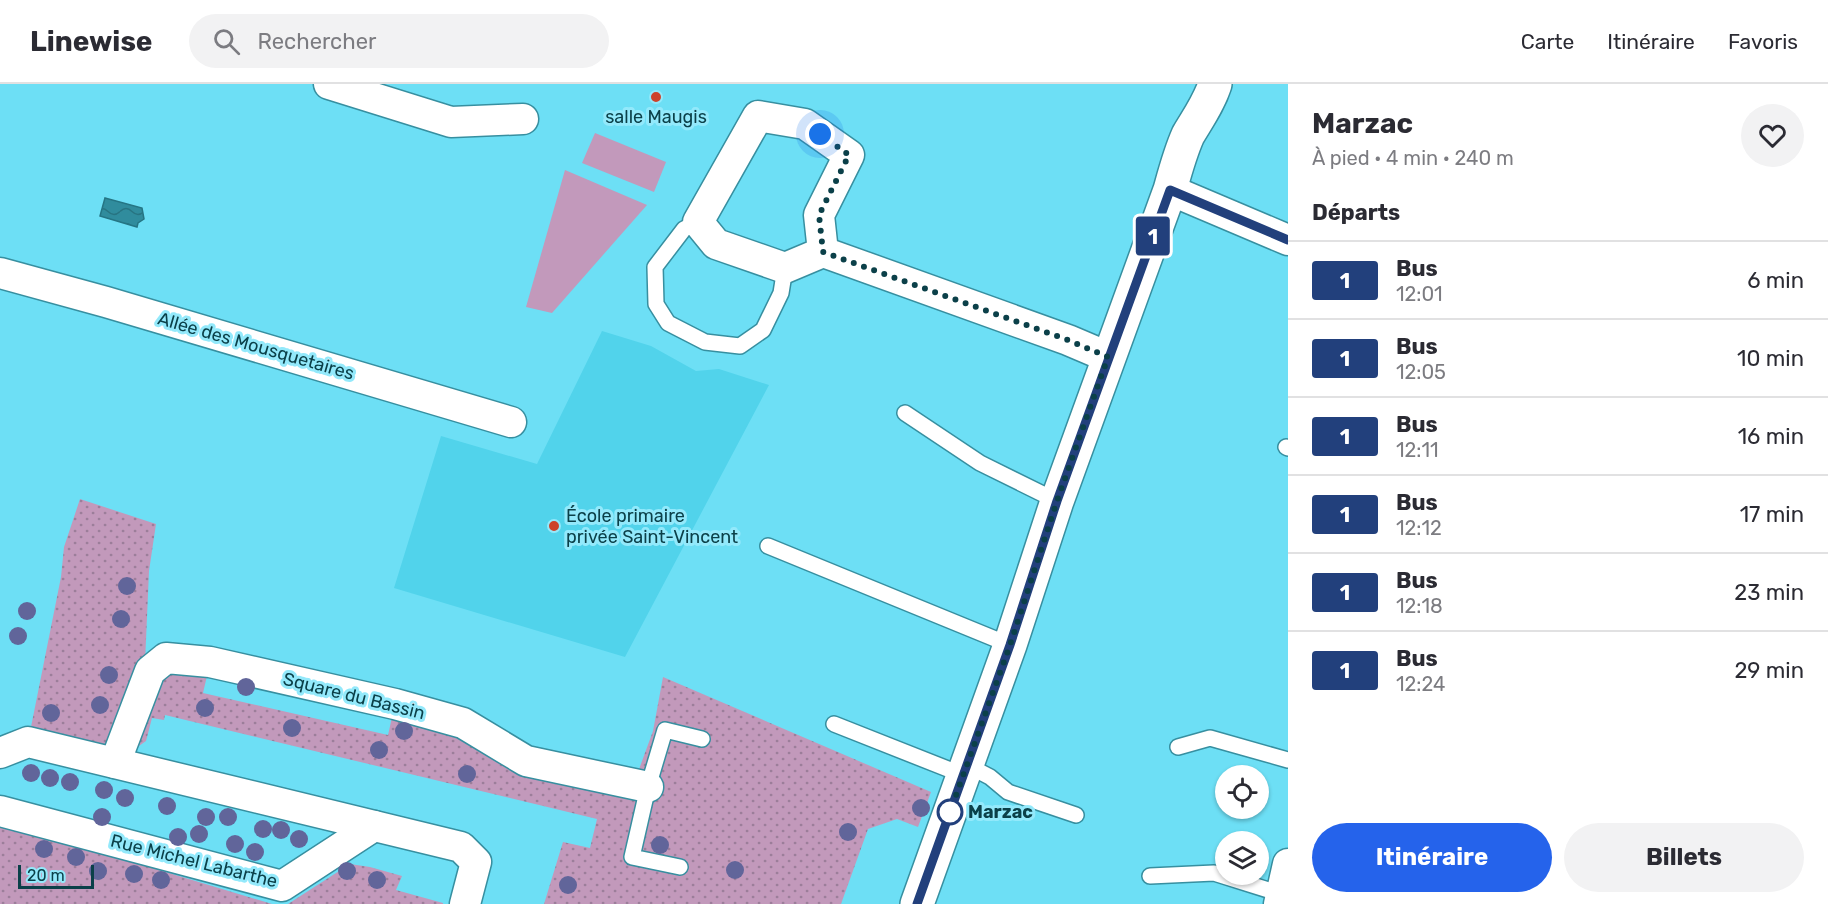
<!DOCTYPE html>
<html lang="fr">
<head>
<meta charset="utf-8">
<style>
  body { margin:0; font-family:Rubik,sans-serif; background:#f2f2f3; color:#2b2b33; height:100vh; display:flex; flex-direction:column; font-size:22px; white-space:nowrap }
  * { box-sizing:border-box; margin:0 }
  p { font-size:20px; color:#7c7c81 }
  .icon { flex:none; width:33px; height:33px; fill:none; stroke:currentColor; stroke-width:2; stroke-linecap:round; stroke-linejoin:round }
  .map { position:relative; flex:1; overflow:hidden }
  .details { display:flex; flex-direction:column; background:#fff; width:540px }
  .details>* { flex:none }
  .badge { padding:0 12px; border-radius:4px; font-size:21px; line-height:39px }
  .fabs { position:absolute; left:1215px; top:681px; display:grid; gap:12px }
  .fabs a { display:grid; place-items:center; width:54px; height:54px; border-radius:50%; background:#fff; box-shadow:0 2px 4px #0004; font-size:30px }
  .scale { position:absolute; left:18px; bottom:15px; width:76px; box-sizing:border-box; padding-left:6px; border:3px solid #0b4049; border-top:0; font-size:16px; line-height:21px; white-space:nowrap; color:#0b4049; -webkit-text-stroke:4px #93e9fb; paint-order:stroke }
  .you { position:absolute; width:30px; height:30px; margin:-15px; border:4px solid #fff; border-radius:50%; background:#1a73e8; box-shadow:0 0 0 9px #1a73e833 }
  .map>.badge { position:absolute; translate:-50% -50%; box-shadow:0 0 0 3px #fff }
  h2 { padding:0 24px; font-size:22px; line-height:54px }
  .round { display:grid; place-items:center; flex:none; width:63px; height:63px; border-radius:32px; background:#f2f2f3 }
  .overview { display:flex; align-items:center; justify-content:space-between; height:102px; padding:0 24px }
  h1 { font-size:28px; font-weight:700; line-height:45px }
  .action { display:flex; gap:12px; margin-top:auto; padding:12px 24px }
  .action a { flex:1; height:69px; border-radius:36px; background:#2563eb; color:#fff; font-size:24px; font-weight:700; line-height:69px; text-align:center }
  .action a+a { background:#f2f2f3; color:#2b2b33 }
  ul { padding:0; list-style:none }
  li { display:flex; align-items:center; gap:18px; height:78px; padding:0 24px; border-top:2px solid #e1e1e2 }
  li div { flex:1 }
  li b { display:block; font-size:22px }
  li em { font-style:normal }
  li .badge { min-width:66px; font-weight:700; text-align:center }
  header { display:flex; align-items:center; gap:36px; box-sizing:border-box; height:84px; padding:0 30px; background:#fff; border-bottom:2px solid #e1e1e2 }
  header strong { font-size:28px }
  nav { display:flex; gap:33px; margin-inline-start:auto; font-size:21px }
  .search { width:420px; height:54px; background:#f2f2f3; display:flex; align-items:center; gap:15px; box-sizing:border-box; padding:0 21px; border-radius:33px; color:#7c7c81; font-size:22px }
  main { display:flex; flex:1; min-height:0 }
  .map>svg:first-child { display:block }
</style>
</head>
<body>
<header>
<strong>Linewise</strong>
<div class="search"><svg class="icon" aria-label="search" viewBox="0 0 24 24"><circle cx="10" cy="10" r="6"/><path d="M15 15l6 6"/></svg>Rechercher</div>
<nav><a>Carte</a><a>Itinéraire</a><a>Favoris</a></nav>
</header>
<main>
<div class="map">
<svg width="1288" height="820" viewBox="0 0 1288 820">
  <defs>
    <pattern id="grass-dots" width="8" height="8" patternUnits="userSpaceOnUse" patternTransform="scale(1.5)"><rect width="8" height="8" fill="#c299bb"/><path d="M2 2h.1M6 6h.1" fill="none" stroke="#9c7e9a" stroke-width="1.8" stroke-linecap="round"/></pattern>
    <pattern id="water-waves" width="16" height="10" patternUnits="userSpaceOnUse" patternTransform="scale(1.5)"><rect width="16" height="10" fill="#308c9d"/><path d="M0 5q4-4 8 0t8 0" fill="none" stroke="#277482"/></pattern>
  </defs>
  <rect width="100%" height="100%" fill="#6ddff5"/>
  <polygon fill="#51d3eb" points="602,247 651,262 696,287 719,285 769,301 625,573 394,504 441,352 537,380"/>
  <g fill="url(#grass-dots)">
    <polygon points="80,415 156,440 149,487 145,579 207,592 203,609 388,651 393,629 630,710 653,647 663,593 931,708 918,743 897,735 868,745 841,820 544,820 563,758 590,764 597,735 165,631 164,636 152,634 146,657 115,679 28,658 61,493 64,463"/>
    <polygon points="0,738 272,820 0,820"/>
    <polygon points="350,780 370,783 402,792 396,806 443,819 443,820 288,820"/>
  </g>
  <g fill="#c299bb">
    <polygon points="595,49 666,78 654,108 582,79"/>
    <polygon points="565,86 647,121 552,229 526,223"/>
  </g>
  <polygon fill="url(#water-waves)" stroke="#257584" stroke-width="1.5" points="105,114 142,124 144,135 138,139 137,143 100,132"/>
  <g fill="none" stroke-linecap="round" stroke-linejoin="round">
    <defs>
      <g id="lane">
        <polyline points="698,138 684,145 655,183 656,220 668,239 705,258 740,262 763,246 781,209 785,184"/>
        <polyline points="905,329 980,379 1057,417"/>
        <polyline points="1286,363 1288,364"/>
        <polyline points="768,462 1010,561"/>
        <polyline points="834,640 963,691"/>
        <polyline points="1178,663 1210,654 1288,676"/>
        <polyline points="967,681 990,693 1008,708 1076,731"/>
        <polyline points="680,783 632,773 648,703 665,646 702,655"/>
        <polyline points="1150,792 1214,789 1284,811"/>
      </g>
      <g id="street">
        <polyline points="329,0 451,38 523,35"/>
        <polyline points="1170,106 1288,156"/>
        <polyline points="823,168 819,131 849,71 805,40 758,32 698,138 716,160 785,184 823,168 1068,256 1108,273"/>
        <polyline points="0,189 106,218 511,338"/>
        <polyline points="0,669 28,658 461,763 476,778 465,820"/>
        <polyline points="115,679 150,587 166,574 210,578 395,620 463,639 526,677 648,703"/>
        <polyline points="0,727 282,802 374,742"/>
        <polyline points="1279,820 1288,780"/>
      </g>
      <path id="secondary" d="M 917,820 L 1010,561 L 1057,417 L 1170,106 C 1175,88 1180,69 1188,51 C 1198,34 1209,19 1215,0"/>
    </defs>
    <use href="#lane" stroke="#378fa0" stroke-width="18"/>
    <use href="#street" stroke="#378fa0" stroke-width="33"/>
    <use href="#secondary" stroke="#378fa0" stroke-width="36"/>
    <use href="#lane" stroke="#fff" stroke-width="15"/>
    <use href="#street" stroke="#fff" stroke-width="30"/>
    <use href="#secondary" stroke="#fff" stroke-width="33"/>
  </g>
  <g fill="#61659a">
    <circle cx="127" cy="502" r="9"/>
    <circle cx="27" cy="527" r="9"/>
    <circle cx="121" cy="535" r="9"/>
    <circle cx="18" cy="552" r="9"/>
    <circle cx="109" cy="591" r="9"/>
    <circle cx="246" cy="603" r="9"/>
    <circle cx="100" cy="621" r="9"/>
    <circle cx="205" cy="624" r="9"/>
    <circle cx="51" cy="629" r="9"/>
    <circle cx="292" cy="644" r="9"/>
    <circle cx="404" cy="647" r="9"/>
    <circle cx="379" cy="666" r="9"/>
    <circle cx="31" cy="689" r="9"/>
    <circle cx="467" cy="690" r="9"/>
    <circle cx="50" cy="694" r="9"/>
    <circle cx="70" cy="698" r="9"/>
    <circle cx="104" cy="706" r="9"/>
    <circle cx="125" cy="714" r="9"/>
    <circle cx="167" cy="722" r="9"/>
    <circle cx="921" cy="724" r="9"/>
    <circle cx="102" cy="733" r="9"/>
    <circle cx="206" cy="733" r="9"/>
    <circle cx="228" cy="733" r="9"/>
    <circle cx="263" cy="745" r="9"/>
    <circle cx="281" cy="746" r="9"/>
    <circle cx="848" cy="748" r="9"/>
    <circle cx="199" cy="750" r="9"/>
    <circle cx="178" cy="753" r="9"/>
    <circle cx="299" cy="755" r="9"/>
    <circle cx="235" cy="760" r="9"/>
    <circle cx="660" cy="761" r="9"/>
    <circle cx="44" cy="765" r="9"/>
    <circle cx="255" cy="768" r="9"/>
    <circle cx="76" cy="773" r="9"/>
    <circle cx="735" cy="786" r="9"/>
    <circle cx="98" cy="787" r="9"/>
    <circle cx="347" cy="787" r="9"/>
    <circle cx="134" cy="790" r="9"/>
    <circle cx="161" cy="796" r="9"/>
    <circle cx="377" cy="796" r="9"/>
    <circle cx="568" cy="801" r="9"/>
  </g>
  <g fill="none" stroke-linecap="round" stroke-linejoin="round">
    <defs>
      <polyline id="line" points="917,820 1010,561 1057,417 1170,106 1288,156"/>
    </defs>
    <use href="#line" stroke="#fff" stroke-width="14"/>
    <use href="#line" stroke="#22407c" stroke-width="9"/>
    <polyline stroke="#0b4049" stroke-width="6" stroke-dasharray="0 10.8" points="820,50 849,71 819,131 823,168 1068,256 1108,273 1057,417 1010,561 950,728"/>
  </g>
  <g fill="#cd422a" stroke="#93e9fb" stroke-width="2">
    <circle cx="656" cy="13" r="6"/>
    <circle cx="554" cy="442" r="6"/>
  </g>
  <circle fill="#fff" stroke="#22407c" stroke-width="3" cx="950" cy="728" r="12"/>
  <g text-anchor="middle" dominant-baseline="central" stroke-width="6" stroke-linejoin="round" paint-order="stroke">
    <g font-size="18" fill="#0b4049" stroke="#93e9fb">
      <text x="656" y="33">salle Maugis</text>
      <text x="566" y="432" text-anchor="start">École primaire<tspan x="566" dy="21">privée Saint-Vincent</tspan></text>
    </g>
    <g font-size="18" fill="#0b4049" stroke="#93e9fb">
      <text transform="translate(256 262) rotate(16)">Allée des Mousquetaires</text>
      <text transform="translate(354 612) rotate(14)">Square du Bassin</text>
      <text transform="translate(194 777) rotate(14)">Rue Michel Labarthe</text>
    </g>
    <g font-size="18" font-weight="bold" fill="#0b4049" stroke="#93e9fb" text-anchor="start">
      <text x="968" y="728">Marzac</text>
    </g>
  </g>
</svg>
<div class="fabs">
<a><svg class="icon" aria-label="locate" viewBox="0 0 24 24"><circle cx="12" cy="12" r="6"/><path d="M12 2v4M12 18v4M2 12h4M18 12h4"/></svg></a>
<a><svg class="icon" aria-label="layers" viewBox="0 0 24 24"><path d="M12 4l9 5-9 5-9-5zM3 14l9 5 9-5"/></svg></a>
</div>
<div class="scale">20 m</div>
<div class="you" style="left:820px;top:50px"></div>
<b class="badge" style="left:1153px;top:152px;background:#22407c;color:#fff">1</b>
</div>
<section class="details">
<div class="overview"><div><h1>Marzac</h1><p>À pied · 4 min · 240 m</p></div><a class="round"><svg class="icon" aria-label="heart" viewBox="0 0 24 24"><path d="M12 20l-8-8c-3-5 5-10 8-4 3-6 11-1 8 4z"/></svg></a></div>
<h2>Départs</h2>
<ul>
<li><span class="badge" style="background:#22407c;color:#fff">1</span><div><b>Bus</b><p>12:01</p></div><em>6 min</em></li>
<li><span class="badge" style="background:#22407c;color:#fff">1</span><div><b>Bus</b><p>12:05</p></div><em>10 min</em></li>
<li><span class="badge" style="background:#22407c;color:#fff">1</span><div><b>Bus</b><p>12:11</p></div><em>16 min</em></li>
<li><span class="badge" style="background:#22407c;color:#fff">1</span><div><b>Bus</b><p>12:12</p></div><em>17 min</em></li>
<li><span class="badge" style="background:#22407c;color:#fff">1</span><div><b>Bus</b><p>12:18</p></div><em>23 min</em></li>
<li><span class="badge" style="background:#22407c;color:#fff">1</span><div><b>Bus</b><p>12:24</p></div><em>29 min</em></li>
</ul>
<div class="action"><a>Itinéraire</a><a>Billets</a></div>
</section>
</main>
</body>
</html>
